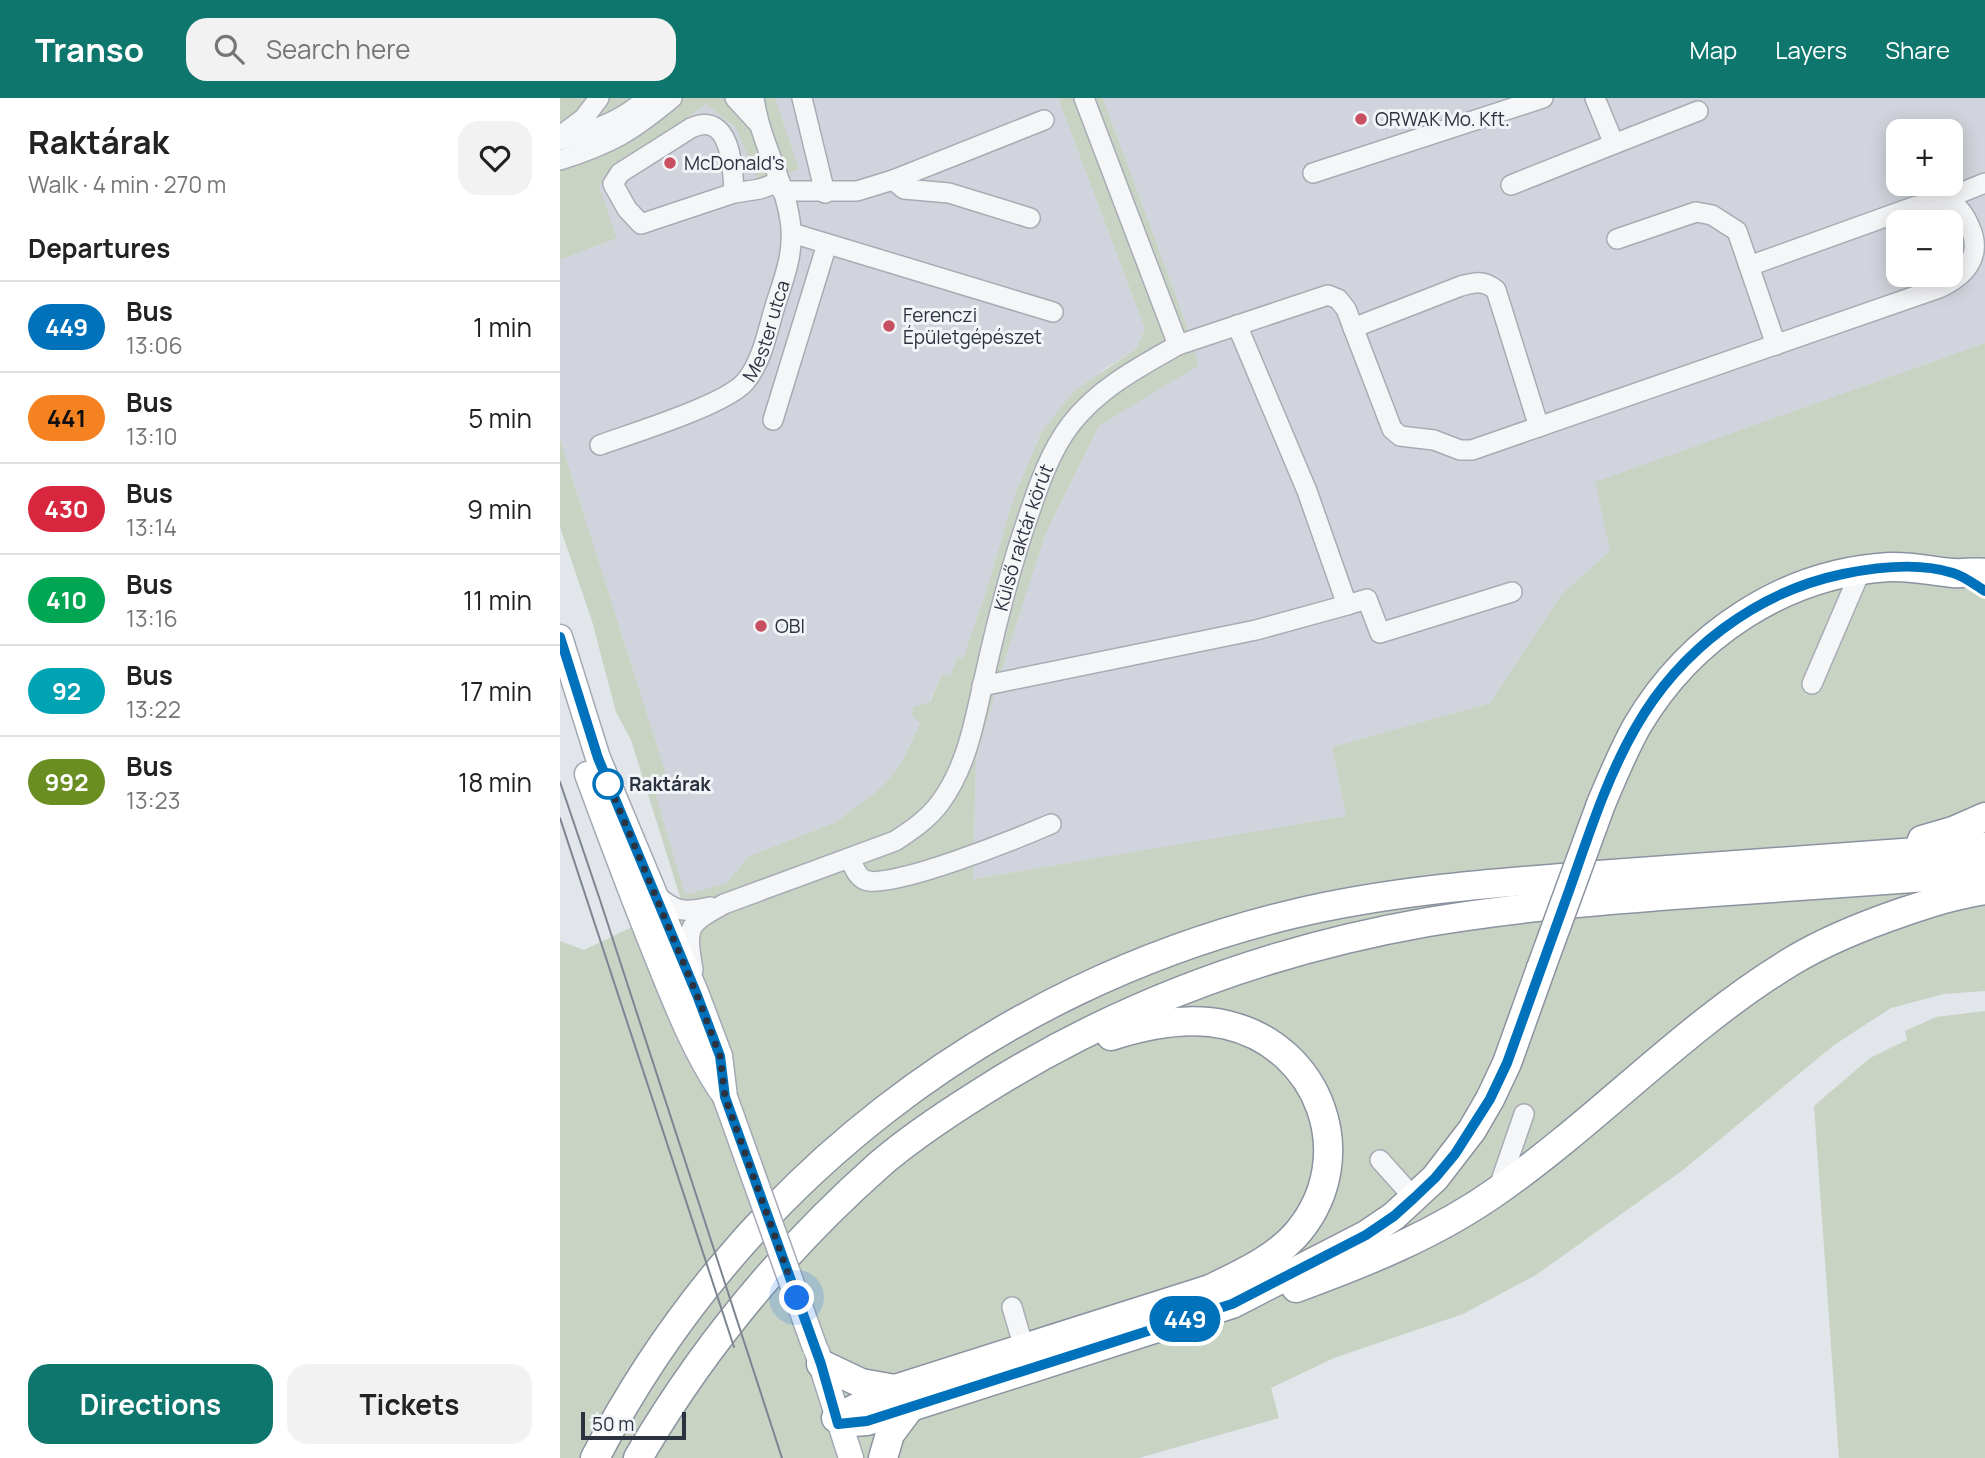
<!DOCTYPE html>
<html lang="en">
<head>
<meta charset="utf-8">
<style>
  body { margin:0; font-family:Manrope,sans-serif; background:#f2f2f2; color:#222; height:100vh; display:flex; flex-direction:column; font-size:26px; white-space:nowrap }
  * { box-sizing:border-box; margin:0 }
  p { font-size:23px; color:#767676 }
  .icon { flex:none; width:38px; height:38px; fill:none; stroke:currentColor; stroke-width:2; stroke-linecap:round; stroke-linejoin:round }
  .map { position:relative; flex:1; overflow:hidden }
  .sheet { display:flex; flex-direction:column; background:#fff; width:560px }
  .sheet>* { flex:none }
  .badge { padding:0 14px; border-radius:23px; font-size:24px; line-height:46px }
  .controls { position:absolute; left:1326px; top:21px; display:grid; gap:14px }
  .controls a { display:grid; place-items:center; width:77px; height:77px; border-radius:14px; background:#fff; box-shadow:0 4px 18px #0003; font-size:35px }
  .scale { position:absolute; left:21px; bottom:18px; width:105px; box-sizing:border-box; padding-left:7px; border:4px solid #2b3341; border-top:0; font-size:19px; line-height:24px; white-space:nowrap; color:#2b3341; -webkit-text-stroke:5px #f2f4f7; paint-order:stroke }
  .you { position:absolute; width:35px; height:35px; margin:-18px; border:5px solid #fff; border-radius:50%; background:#1a73e8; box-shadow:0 0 0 10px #1a73e833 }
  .map>.badge { position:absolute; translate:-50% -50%; box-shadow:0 0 0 4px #fff }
  h2 { padding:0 28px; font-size:26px; line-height:63px }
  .round { display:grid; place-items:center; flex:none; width:74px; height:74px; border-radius:21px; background:#f2f2f2 }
  .summary { display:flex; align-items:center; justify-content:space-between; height:119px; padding:0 28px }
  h1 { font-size:33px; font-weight:700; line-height:52px }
  .cta { display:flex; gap:14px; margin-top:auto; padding:14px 28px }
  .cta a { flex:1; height:80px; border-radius:21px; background:#0f766e; color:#fff; font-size:28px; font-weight:700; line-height:80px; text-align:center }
  .cta a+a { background:#f2f2f2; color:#222 }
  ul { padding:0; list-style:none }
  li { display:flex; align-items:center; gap:21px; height:91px; padding:0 28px; border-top:2px solid #e0e0e0 }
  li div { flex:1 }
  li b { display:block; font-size:26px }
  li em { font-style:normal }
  li .badge { min-width:77px; font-weight:700; text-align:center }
  header { display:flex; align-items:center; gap:42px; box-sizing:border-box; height:98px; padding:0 35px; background:#0f766e; color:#fff }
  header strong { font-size:33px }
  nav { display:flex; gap:38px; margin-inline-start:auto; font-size:24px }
  .search { width:490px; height:63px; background:#f2f2f2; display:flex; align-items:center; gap:18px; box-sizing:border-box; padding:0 24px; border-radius:21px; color:#767676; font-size:26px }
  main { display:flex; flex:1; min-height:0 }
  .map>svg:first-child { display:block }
</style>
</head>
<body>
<header>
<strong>Transo</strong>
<div class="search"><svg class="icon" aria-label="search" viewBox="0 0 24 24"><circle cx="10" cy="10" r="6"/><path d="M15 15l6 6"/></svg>Search here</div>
<nav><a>Map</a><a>Layers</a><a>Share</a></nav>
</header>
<main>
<section class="sheet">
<div class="summary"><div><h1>Raktárak</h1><p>Walk · 4 min · 270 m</p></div><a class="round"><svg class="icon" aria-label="heart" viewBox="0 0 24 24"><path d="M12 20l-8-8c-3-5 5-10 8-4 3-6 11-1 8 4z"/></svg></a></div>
<h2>Departures</h2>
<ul>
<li><span class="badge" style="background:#0072bc;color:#fff">449</span><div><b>Bus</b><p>13:06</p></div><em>1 min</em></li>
<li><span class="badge" style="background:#f58220;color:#111">441</span><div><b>Bus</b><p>13:10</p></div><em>5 min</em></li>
<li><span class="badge" style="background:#d7263d;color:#fff">430</span><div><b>Bus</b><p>13:14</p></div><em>9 min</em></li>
<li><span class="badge" style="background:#00a651;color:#fff">410</span><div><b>Bus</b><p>13:16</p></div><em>11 min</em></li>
<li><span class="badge" style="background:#00a3b4;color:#fff">92</span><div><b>Bus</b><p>13:22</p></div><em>17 min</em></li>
<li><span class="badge" style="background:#6b8e23;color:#fff">992</span><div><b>Bus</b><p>13:23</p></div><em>18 min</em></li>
</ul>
<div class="cta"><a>Directions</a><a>Tickets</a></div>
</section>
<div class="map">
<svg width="1425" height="1360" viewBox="0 0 1425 1360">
  <rect width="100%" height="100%" fill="#e2e5ea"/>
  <g fill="#d1d4dc" fill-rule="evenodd">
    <polygon points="215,0 498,0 585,231 576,251 543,272 481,335 454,399 425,497 403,560 397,559 390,578 382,576 341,666 322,689 276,724 189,758 168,785 125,798 96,697 111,692 0,341 0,162 57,140 38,88 146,6 176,30 239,71"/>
    <path d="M 543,0 L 1425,0 L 1425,245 L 1036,384 L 1050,453 L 1002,496 L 930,605 L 772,649 L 786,718 L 413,781 L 416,661 L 447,555 L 486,435 L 539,328 L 638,267 L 623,217 ZM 1339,33 L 1391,33 L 1391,86 L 1339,86 ZM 1339,124 L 1391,124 L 1391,177 L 1339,177 Z"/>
  </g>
  <g fill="#c8d3c4">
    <polygon points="0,0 215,0 239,71 199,85 176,30 146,6 39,88 57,140 0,162"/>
    <polygon points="498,0 543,0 623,217 639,267 539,328 486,435 447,555 416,661 413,781 786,718 772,649 930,605 1002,496 1050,453 1035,384 1425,245 1425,893 1384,896 1331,910 1274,947 1123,1072 976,1177 903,1216 774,1260 711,1290 719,1320 579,1360 0,1360 0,843 24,852 122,805 71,642 56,614 32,523 0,429 0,341 111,692 96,697 125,797 167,785 189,758 276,724 322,689 341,666 360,625 352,618 354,609 370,604 382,576 390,578 397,559 403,560 425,497 454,399 481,335 514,293 576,251 585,231"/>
    <polygon points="1425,913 1425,1360 1279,1360 1254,1008 1310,960 1347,942 1345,933 1376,919"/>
  </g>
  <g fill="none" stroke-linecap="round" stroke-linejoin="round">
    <defs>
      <g id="minor">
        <polyline points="175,0 198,25"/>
        <polyline points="242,0 265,95"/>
        <polyline points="3,36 24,20 39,0"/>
        <path d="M 0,42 C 33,33 62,23 87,0"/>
        <polyline points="1054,46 1138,13"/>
        <path d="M 0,62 C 51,46 71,34 112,0"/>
        <polyline points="753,75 983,0"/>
        <polyline points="333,82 344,91 389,95 470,120"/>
        <polyline points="951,87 1054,46 1035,0"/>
        <polyline points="222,93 297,93 333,82 484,22"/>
        <path d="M 174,95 C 173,70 171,12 131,30 L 60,75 L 53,86 L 67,111 L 81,126 L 174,95 L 200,91 L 219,84"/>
        <polyline points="1384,105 1400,95 1425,85"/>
        <polyline points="232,135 493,214"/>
        <polyline points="1057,141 1136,114 1152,117 1177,133 1216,247"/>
        <path d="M 793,230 L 901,188 C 915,184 924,182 936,192 L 979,329"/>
        <path d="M 618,247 L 768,197 L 778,201 L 786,211 L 832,331 L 840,338 L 874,342 L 900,352 L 912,352 L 1379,190 C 1405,178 1423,159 1410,129 C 1407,122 1401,111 1394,107 C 1383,102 1367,106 1356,108 L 1189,168"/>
        <polyline points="213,322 267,146"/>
        <path id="s1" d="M 40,347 C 73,335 165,307 185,284 C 203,263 208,230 216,205 C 225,178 235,151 230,122 C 224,81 200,44 194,0"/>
        <polyline points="787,507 807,501 820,535 952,494"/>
        <polyline points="1252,586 1301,472"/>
        <polyline points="422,588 696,532 787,507 747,393 677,227"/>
        <path d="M 290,761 C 294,769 297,779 305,782 C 329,793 463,738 491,726"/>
        <path d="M 95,796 C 115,814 124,815 150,809"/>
        <path id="s2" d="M 133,872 C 126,829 126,827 164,806 L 335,743 C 352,732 368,721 380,705 C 407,668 414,625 424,581 C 436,527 449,474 467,422 C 478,389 490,353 511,326 C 539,290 579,269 618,247 L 524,0"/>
        <polyline points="820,1062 854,1100"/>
        <polyline points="937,1094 964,1016"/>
        <polyline points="452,1209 464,1250"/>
      </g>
      <g id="major">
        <polyline points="0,539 38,660 137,897 160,958 165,999"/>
        <path d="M 27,676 C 49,736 72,797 96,857 C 115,904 133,951 161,993"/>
        <polyline points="257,1254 291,1360"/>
      </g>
      <g id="highway">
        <path d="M 1041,706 C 1052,680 1063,653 1077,628 C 1130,538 1224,475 1329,469 C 1351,468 1371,473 1393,475 C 1404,476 1414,473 1425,475"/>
        <polyline points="1362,742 1393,733 1425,719"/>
        <path d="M 736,1190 C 807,1164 877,1136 940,1091 C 1041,1020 1126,927 1232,863 C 1267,842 1305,827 1343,814 C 1370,805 1397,796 1425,792"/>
        <polyline points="261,1266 301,1285 335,1291"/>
        <path d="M 276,1320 L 335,1291 L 650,1191 C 681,1176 717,1160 739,1133 C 800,1058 760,949 667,927 C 628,918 588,926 551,938"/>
        <polyline points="292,1324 307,1323 672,1206 806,1137 834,1118 875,1080 912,1032 930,1001 947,965 981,870"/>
        <path d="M 35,1360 C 177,1085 433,888 733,816 C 833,792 937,785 1038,777 C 1167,767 1296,758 1425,749"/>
        <path d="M 78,1360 C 143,1249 223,1152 319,1067 C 350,1040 385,1017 420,995 C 556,908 709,852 868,824 C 962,808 1058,801 1154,794 C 1244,788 1335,781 1425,775"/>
        <polyline points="323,1360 330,1336 351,1308"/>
      </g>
    </defs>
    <use href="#minor" stroke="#a7acb4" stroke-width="22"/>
    <use href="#major" stroke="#a2a9b5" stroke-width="27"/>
    <use href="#highway" stroke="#8b93a0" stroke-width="31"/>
    <use href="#minor" stroke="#f5f6f8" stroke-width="19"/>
    <use href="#major" stroke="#fff" stroke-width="24"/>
    <use href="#highway" stroke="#fff" stroke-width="28"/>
    <g stroke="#7d8593" stroke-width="2">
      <polyline points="0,684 40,802 222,1360"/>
      <polyline points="0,720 174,1249"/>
    </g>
    <defs>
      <polyline id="major-bridge" points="165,999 255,1250"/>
      <polyline id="highway-bridge" points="981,870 1041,706"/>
    </defs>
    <use href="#major-bridge" stroke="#a2a9b5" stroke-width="27" stroke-linecap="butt"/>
    <use href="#highway-bridge" stroke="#8b93a0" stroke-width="31" stroke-linecap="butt"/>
    <use href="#major-bridge" stroke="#fff" stroke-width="24"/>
    <use href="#highway-bridge" stroke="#fff" stroke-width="28"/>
  </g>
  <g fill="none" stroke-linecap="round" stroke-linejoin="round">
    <defs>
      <path id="line" d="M 0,539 L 38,660 L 137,897 L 160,958 L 165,999 L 261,1266 L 278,1326 L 307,1323 L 672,1206 L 806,1137 L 834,1118 L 854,1100 L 875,1080 L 895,1056 L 930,1001 L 947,965 C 968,907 989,848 1010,790 C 1029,736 1047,679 1076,629 C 1120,552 1196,494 1283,476 C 1317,469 1359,464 1393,475 C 1404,478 1415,487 1425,493"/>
    </defs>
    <use href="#line" stroke="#fff" stroke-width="16"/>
    <use href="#line" stroke="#0072bc" stroke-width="10"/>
    <polyline stroke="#2b3341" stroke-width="7" stroke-dasharray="0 12.6" points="48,686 47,682 137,897 160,958 165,999 237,1200"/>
  </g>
  <g fill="#c74f5f" stroke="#f2f4f7" stroke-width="2.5">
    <circle cx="801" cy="21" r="7"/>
    <circle cx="110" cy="65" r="7"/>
    <circle cx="329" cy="228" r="7"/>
    <circle cx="201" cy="528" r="7"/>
  </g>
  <circle fill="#fff" stroke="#0072bc" stroke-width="3.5" cx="48" cy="686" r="14"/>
  <g text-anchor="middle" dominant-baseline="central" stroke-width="6" stroke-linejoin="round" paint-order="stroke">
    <g font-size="19" fill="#2b3341" stroke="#f2f4f7" text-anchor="start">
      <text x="815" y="21">ORWAK Mo. Kft.</text>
      <text x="124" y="65">McDonald's</text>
      <text x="343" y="217">Ferenczi<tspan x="343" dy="22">Épületgépészet</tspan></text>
      <text x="215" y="528">OBI</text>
    </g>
    <g font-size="19" fill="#2b3341" stroke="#f2f4f7">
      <text stroke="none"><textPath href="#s1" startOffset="215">Mester utca</textPath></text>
      <text stroke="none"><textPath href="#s2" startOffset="604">Külső raktár körút</textPath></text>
    </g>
    <g font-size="19" font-weight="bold" fill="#2b3341" stroke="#f2f4f7" text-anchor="start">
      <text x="69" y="686">Raktárak</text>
    </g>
  </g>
</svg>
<div class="controls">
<a>+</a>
<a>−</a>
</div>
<div class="scale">50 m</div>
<div class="you" style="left:237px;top:1200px"></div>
<b class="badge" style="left:625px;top:1221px;background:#0072bc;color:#fff">449</b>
</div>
</main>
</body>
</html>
